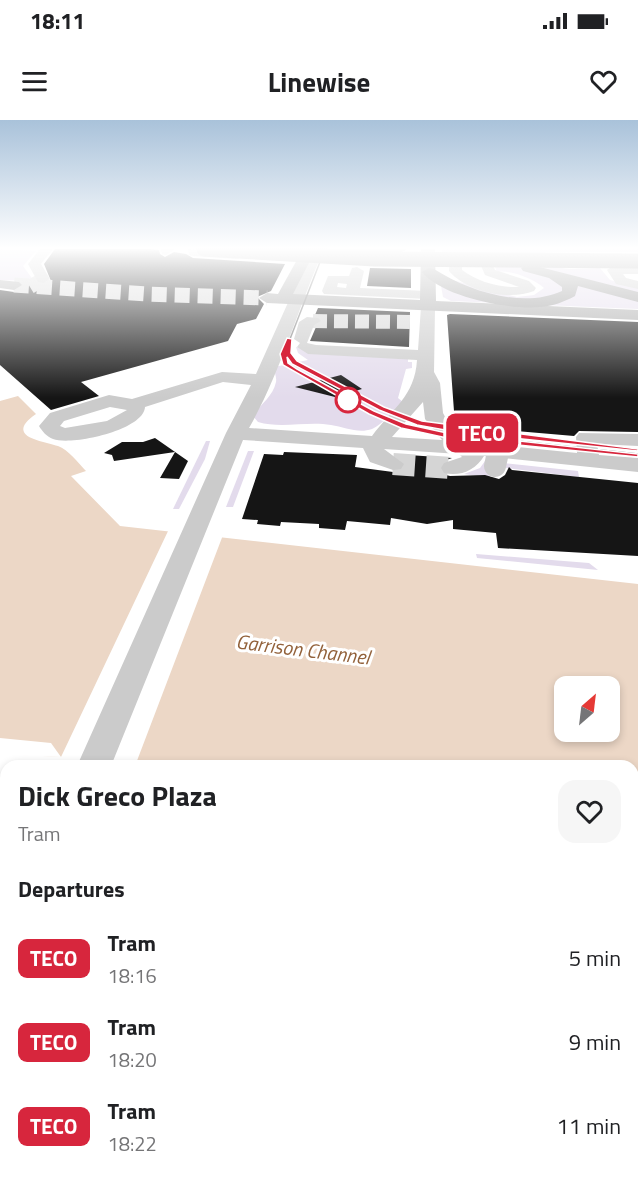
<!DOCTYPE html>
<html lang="en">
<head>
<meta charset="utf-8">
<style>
  body { margin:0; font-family:"Titillium Web",sans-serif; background:#f6f6f6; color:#202124; height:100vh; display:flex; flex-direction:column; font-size:22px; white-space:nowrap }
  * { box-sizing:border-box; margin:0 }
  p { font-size:20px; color:#757577 }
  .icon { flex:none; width:33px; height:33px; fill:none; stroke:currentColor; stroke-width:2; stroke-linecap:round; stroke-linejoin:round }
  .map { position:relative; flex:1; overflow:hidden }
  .details { position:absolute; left:0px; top:640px; width:639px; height:422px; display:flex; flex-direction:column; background:#fff; border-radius:18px 18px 0 0; box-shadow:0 3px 9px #0003 }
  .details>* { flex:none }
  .badge { padding:0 12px; border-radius:9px; font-size:21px; line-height:39px }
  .needle { width:39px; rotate:28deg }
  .controls { position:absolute; left:554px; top:556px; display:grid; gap:12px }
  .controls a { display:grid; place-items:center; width:66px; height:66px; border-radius:12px; background:#fff; box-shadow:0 3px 9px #0003; font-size:30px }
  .map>.badge { position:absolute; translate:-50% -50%; box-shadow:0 0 0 3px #fff }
  h2 { padding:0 18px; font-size:22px; line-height:54px }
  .round { display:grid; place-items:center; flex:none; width:63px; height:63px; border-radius:18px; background:#f6f6f6 }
  .overview { display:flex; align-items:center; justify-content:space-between; height:102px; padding:0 18px }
  h1 { font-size:28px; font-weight:700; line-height:45px }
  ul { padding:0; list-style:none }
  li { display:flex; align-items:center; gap:18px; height:84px; padding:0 18px }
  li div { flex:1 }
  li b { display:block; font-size:22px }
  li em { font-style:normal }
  li .badge { min-width:66px; font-weight:700; text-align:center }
  .status { display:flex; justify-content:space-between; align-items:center; height:42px; padding:0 30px; background:#fff; direction:ltr }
  .status svg { height:16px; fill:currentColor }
  header { display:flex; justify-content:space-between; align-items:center; height:78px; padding:0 18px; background:#fff; font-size:27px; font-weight:700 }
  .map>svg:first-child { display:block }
</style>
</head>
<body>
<div class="status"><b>18:11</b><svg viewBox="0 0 49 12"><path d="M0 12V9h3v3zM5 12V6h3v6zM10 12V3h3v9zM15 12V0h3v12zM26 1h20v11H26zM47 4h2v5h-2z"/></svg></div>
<header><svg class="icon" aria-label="menu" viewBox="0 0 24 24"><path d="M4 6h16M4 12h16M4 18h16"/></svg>Linewise<svg class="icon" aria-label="heart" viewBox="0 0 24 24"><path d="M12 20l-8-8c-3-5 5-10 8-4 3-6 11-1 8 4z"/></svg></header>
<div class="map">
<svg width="638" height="1061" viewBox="0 0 638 1061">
  <rect width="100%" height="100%" fill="#fff"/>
  <g fill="#e3dbec">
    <polygon points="0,129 36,131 23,146 34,161 0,160"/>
    <polygon points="441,129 638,129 638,132 547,132 529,137 442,132"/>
    <path d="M 492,138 L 569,149 L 600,148 L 610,160 L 638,168 L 638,189 L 451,181 L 443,177 L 441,166 L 456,161 L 517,177 L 534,175 L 544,168 C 535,159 509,149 497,152 Z"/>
    <path d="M 296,227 L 408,237 L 408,242 L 412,242 L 412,248 L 406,249 L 398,278 L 403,282 C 397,289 380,306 372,309 C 358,314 345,307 331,305 C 307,301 281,309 258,302 L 253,296 C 260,284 273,277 276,262 C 277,257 274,252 274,247 L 308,240 L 298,233 Z"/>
    <polygon points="206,321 210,321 205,339 179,389 173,389"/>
    <polygon points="248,331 254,331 233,387 226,387"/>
    <polygon points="485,341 578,351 579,357 489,346 490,358 464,354 480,348"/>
    <polygon points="476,434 589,443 598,450 477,438"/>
  </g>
  <path fill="#ecd7c6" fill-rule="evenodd" d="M 18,276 L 36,294 C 3,317 43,321 58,326 C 68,329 79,344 86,351 L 71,356 L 120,406 L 638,464 L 638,738 L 633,737 L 633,646 L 119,646 L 64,637 L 0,634 L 0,281 ZM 564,567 L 609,567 L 609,612 L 564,612 Z"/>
  <polygon fill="#fff" points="169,409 223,415 135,646 101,646 60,640 60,637 0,635 0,618 51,623 61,637"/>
  <g fill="#151515">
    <polygon points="55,129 151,129 159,130 160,134 165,137 174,132 186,134 193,138 285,144 271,171 257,177 264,184 256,199 237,204 228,221 81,262 99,276 51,290 0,245 0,170 14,172 23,167 24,163 35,161 43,165 51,161 44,144"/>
    <polygon points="370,148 411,149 411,168 367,166"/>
    <polygon points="318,188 410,192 409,227 310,221 316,207 323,201 315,195"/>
    <polygon points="450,194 638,202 638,312 579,311 574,316 516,311 512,299 505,296 493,300 489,308 455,305 447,195"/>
    <polygon points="341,255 362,269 335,277 295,267"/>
    <polygon points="155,318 188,341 179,359 160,358 175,332 114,341 112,335 104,333 122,322 143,322"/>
    <polygon points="284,332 357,335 355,347 393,352 403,350 406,344 394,334 452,338 443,341 439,347 442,354 450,356 485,355 499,359 505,355 509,347 512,350 638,363 638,436 498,428 496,413 453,409 453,400 427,404 391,398 390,405 347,401 345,410 319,408 319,404 281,402 280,406 257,404 258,400 242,399 264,334 283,335"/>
  </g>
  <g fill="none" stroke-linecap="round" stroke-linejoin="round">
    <g stroke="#d5d5d5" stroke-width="14" stroke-dasharray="14 7" stroke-linecap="butt">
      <polyline points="30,167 43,159"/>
      <polyline points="313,201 410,202"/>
    </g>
    <polyline stroke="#d5d5d5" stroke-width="22" stroke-dasharray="22 11" stroke-linecap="butt" points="393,344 452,348"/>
    <polyline stroke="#d5d5d5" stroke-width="15" stroke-dasharray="15 8" stroke-linecap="butt" points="14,165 147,174 267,178"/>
    <g fill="#cbcbcb" fill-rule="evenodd">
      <polygon points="40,129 53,129 41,144 50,159 43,163 38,162 28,144"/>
      <polygon points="161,129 175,129 166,135 162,134"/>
      <polygon points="188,129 238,131 244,135 238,139 193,136 189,135"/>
      <path d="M 312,129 L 324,129 C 298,188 281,252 249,308 L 372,316 C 392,289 415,276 417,240 L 308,234 L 297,227 L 300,223 L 294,219 L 299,202 L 307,197 L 318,198 L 321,201 L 314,205 L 307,223 L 316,225 L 418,230 L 421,187 L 428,183 L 435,187 L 434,252 L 440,263 L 443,293 L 450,306 L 470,322 L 577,333 L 576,317 L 579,313 L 638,314 L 638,326 L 597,324 L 599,335 L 638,338 L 638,352 L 484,336 C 476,350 460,357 444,353 L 441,348 L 444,343 L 462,337 L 459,334 L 384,329 L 404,344 L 401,349 L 393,350 L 370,342 L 363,328 L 243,320 L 111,646 L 77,646 L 226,313 L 251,265 L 223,262 L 145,287 C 144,310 72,326 53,319 C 47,317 42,311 39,306 L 50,293 L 109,275 L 132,279 L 222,252 L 256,254 ZM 423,282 L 425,299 L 442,320 L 392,317 ZM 110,287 L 127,290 L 107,301 L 65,308 L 60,306 L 64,301 Z"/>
      <path d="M 484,133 L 488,134 L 495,150 L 529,161 L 536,168 L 534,171 C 509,181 467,172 449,151 L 450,134 ZM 462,141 L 479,141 L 485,155 L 519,167 C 500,168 478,162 462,150 Z"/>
      <polygon points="613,146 638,146 638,154 623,154 626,158 638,161 638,169 616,164 607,150"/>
      <path d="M 357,147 L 364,151 L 360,168 L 427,171 L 434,175 L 427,179 L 324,174 L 322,171 L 328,156 L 349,156 L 352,148 ZM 338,163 L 347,164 L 346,168 L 337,167 Z"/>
      <polygon points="633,753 638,754 638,794 633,793"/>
      <polygon points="6,831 6,887 0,890 0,833"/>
      <rect x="537" y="1056" width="54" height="5"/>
    </g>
    <g fill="#a6a6a6" fill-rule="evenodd">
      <polygon points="268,129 298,129 313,135 293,174 420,180 421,129 435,129 436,181 638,190 638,200 267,183 259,178 267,173 278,174 298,138"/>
      <polygon points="0,160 19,162 22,165 14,170 0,168"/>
    </g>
    <g fill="#959595" fill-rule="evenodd">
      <polygon points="319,129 407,129 401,133 325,133"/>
      <path d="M 528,144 L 638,172 L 638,182 L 578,166 L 575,176 C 564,182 553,186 540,187 C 509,190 442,177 422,152 L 429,148 L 434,149 C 468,171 523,189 562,171 L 562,167 L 549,158 L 523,151 L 521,148 Z"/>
    </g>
    <g stroke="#838383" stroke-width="1.5">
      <polyline points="316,262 290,248 283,237 325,129"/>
      <polyline points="342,277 392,302 425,311 638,334"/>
    </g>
    <polyline stroke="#cbcbcb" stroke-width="22" points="495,346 503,309"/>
    <polyline stroke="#959595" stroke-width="15" points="204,129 375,139 638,141"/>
  </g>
  <linearGradient id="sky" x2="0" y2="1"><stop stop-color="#a9c2da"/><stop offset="0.46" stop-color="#fff"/><stop offset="1" stop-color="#fff" stop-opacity="0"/></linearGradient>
  <rect width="638" height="278" fill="url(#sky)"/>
  <polygon fill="#d7263d" stroke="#fff" stroke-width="1.5" points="287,218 292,219 291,233 297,241 384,287 422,301 638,329 638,331 456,312 417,305 379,290 292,244 287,237 288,243 297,249 374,291 406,304 447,313 638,334 638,337 447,318 401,308 369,294 283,245 280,234"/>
  <circle fill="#fff" stroke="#d7263d" stroke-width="3" cx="348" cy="280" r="12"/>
  <g text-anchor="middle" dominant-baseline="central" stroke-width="6" stroke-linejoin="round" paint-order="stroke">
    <g font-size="20" font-style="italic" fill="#92613a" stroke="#fff">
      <text transform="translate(303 529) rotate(7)">Garrison Channel</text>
    </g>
  </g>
</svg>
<div class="controls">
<a><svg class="needle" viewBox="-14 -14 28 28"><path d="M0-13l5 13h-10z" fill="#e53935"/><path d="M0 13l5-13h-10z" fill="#757577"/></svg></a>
</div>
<b class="badge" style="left:482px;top:313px;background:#d7263d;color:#fff">TECO</b>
<section class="details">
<div class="overview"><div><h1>Dick Greco Plaza</h1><p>Tram</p></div><a class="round"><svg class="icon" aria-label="heart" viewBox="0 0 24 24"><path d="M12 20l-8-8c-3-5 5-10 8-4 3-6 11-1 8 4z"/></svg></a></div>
<h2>Departures</h2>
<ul>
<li><span class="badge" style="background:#d7263d;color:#fff">TECO</span><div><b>Tram</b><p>18:16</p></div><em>5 min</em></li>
<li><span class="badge" style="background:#d7263d;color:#fff">TECO</span><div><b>Tram</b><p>18:20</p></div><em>9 min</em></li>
<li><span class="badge" style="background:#d7263d;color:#fff">TECO</span><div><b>Tram</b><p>18:22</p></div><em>11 min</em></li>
</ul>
</section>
</div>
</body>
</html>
